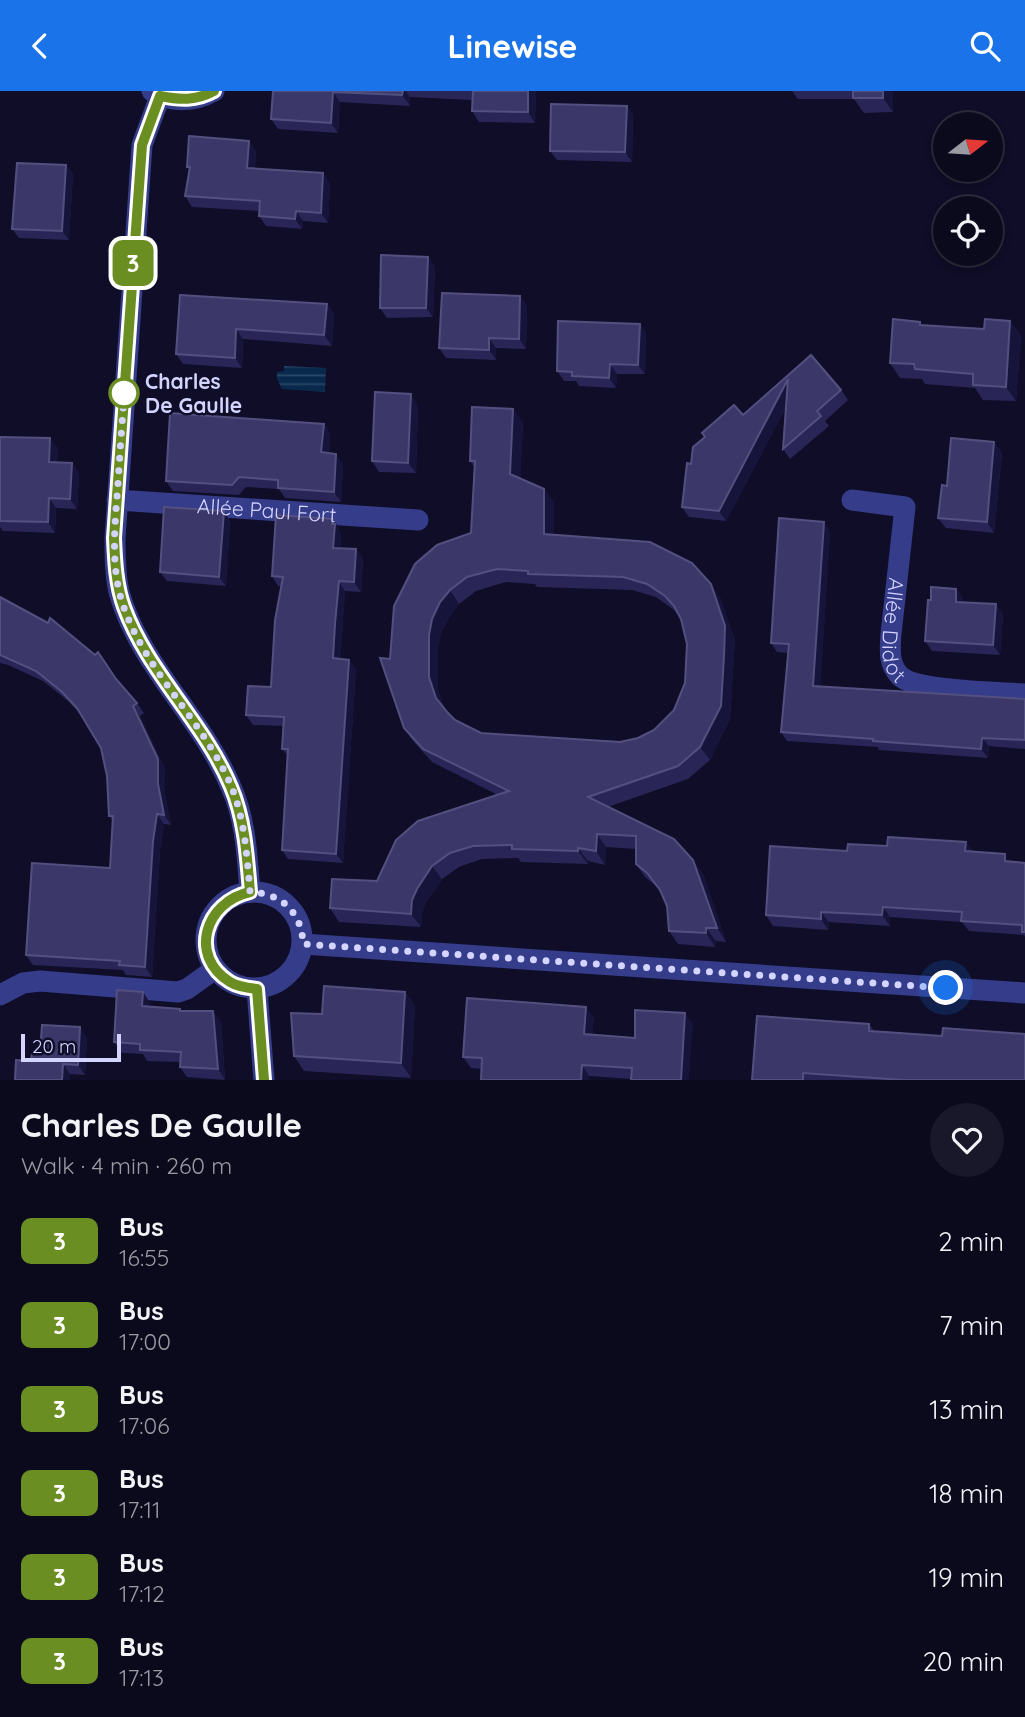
<!DOCTYPE html>
<html lang="en">
<head>
<meta charset="utf-8">
<style>
  body { margin:0; font-family:Quicksand,sans-serif; background:#19182a; color:#f1f3f6; height:100vh; display:flex; flex-direction:column; font-size:26px; white-space:nowrap }
  * { box-sizing:border-box; margin:0 }
  p { font-size:23px; color:#9a9aa4 }
  .icon { flex:none; width:38px; height:38px; fill:none; stroke:currentColor; stroke-width:2; stroke-linecap:round; stroke-linejoin:round }
  .map { position:relative; height:989px; overflow:hidden }
  .drawer { display:flex; flex-direction:column; background:#0b0a1d; flex:1 }
  .drawer>* { flex:none }
  .badge { padding:0 14px; border-radius:10px; font-size:24px; line-height:46px }
  .needle { width:46px; rotate:73deg }
  .tools { position:absolute; left:933px; top:21px; display:grid; gap:14px }
  .tools a { display:grid; place-items:center; width:70px; height:70px; border-radius:50%; background:#0b0a1d; box-shadow:0 4px 10px #0003,0 0 0 2px #2b2b3b; font-size:35px }
  .scale { position:absolute; left:21px; bottom:18px; width:100px; box-sizing:border-box; padding-left:7px; border:4px solid #d3d4ff; border-top:0; font-size:19px; line-height:24px; white-space:nowrap; color:#d3d4ff; -webkit-text-stroke:5px #0f0d27; paint-order:stroke }
  .you { position:absolute; width:35px; height:35px; margin:-18px; border:5px solid #fff; border-radius:50%; background:#1a73e8; box-shadow:0 0 0 10px #1a73e833 }
  .map>.badge { position:absolute; translate:-50% -50%; box-shadow:0 0 0 4px #fff }
  .round { display:grid; place-items:center; flex:none; width:74px; height:74px; border-radius:37px; background:#19182a }
  .summary { display:flex; align-items:center; justify-content:space-between; height:119px; padding:0 21px }
  h1 { font-size:33px; font-weight:700; line-height:52px }
  ul { padding:0; list-style:none }
  li { display:flex; align-items:center; gap:21px; height:84px; padding:0 21px }
  li div { flex:1 }
  li b { display:block; font-size:26px }
  li em { font-style:normal }
  li .badge { min-width:77px; font-weight:700; text-align:center }
  header { display:flex; justify-content:space-between; align-items:center; height:91px; padding:0 21px; background:#1a73e8; color:#fff; font-size:32px; font-weight:700 }
  .map>svg:first-child { display:block }
</style>
</head>
<body>
<header><svg class="icon" aria-label="back" viewBox="0 0 24 24"><path d="M15 5l-7 7 7 7"/></svg>Linewise<svg class="icon" aria-label="search" viewBox="0 0 24 24"><circle cx="10" cy="10" r="6"/><path d="M15 15l6 6"/></svg></header>
<div class="map">
<svg width="1025" height="989" viewBox="0 0 1025 989">
  <defs>
    <pattern id="water-rules" width="6" height="5" patternUnits="userSpaceOnUse" patternTransform="scale(1.75)"><rect width="6" height="5" fill="#08294c"/><path d="M0 2.5h6" fill="none" stroke="#2b4767"/></pattern>
  </defs>
  <rect width="100%" height="100%" fill="#0f0d27"/>
  <polygon fill="url(#water-rules)" points="284,275 326,277 325,301 282,298 277,288 277,281 284,280"/>
  <g fill="none" stroke-linecap="round" stroke-linejoin="round">
    <g stroke="#353c8a" stroke-width="21">
      <path d="M 152,0 C 171,12 194,11 214,0"/>
      <path d="M 160,5 L 142,54 L 115,447 C 115,465 115,483 119,501 C 139,574 202,626 231,696 C 246,729 247,765 250,801"/>
      <path id="s1" d="M 117,409 L 418,429"/>
      <path id="s2" d="M 852,409 L 905,416 L 891,543 C 890,557 888,573 900,585 C 917,601 998,601 1025,603"/>
      <circle cx="254" cy="849" r="48"/>
      <polyline points="303,853 1025,902"/>
      <polyline points="257,898 264,989"/>
      <polyline points="0,904 23,892 40,890 178,901 187,898 215,878"/>
    </g>
  </g>
  <g fill="#292557" fill-rule="evenodd">
    <polygon points="273,0 536,0 535,32 479,31 472,20 472,9 410,6 410,15 340,11 338,42 278,38 271,28"/>
    <polygon points="792,0 893,0 893,21 864,22 854,8 798,8"/>
    <polygon points="627,15 633,24 632,71 557,69 550,60"/>
    <polygon points="256,60 255,78 330,92 328,132 303,130 302,138 266,135 259,125 259,120 192,116 185,105 189,79 187,76"/>
    <polygon points="66,74 73,83 69,149 19,147 12,138"/>
    <polygon points="428,166 435,176 433,226 387,227 380,217"/>
    <polygon points="180,204 327,213 334,223 332,255 243,248 242,277 183,273 176,263"/>
    <polygon points="520,205 527,215 526,258 496,257 496,269 446,267 439,257"/>
    <polygon points="1010,230 1021,245 1016,310 983,309 975,297 925,293 922,288 900,287 890,272 922,234 984,238"/>
    <polygon points="640,233 646,242 645,283 617,283 616,297 579,295 576,290 564,290 557,280"/>
    <polygon points="841,299 848,309 825,330 829,335 790,368 783,358 786,316 726,430 689,426 682,416 691,373 743,324"/>
    <polygon points="418,314 416,382 379,381 372,370"/>
    <path d="M 523,331 L 520,387 L 544,398 L 554,412 L 553,443 L 720,507 L 735,549 L 733,579 L 730,628 L 710,669 L 688,688 L 608,716 L 703,783 L 726,851 L 716,850 L 715,856 L 678,853 L 669,840 L 667,815 L 661,802 L 656,795 L 645,786 L 636,773 L 636,758 L 606,756 L 605,774 L 588,770 L 588,773 L 521,771 L 518,767 L 482,768 L 459,776 L 442,788 L 426,811 L 422,822 L 421,836 L 339,831 L 330,817 L 377,790 L 498,704 L 432,671 L 413,650 L 404,637 L 390,568 L 471,442 L 474,376 L 470,370 ZM 506,491 L 535,493 L 537,496 L 632,499 L 656,506 L 674,519 L 681,528 L 687,553 L 685,592 L 674,619 L 654,639 L 638,647 L 620,651 L 481,642 L 455,629 L 445,618 L 438,600 L 438,557 L 441,542 L 450,525 L 459,513 L 476,500 Z"/>
    <polygon points="324,333 330,343 329,362 343,373 341,411 285,407 279,398 246,396 239,404 173,400 166,390"/>
    <polygon points="0,346 58,357 57,371 72,372 79,382 77,418 56,417 55,442 3,440 0,436"/>
    <polygon points="994,351 1002,362 994,442 946,437 938,427 947,395"/>
    <polygon points="224,420 230,430 226,495 167,490 160,481"/>
    <polygon points="339,437 339,440 341,443 340,457 356,458 363,468 361,501 345,500 342,542 340,568 356,578 343,772 288,768 282,759 288,665 282,658 284,635 253,634 246,624 271,596 281,495 278,495 272,485"/>
    <polygon points="830,440 820,595 1025,608 1025,658 989,655 988,667 879,659 878,656 787,650 781,641 788,562 777,561 771,552"/>
    <polygon points="956,498 963,508 963,511 1003,523 1000,564 932,560 925,550 931,509"/>
    <polygon points="0,506 118,590 137,612 144,622 140,625 165,678 165,703 171,734 164,733 160,760 152,886 126,884 123,879 33,874 26,864 110,777 113,730 109,725 107,685 101,657 81,624 68,610 43,590 8,574 0,572"/>
    <polygon points="966,751 973,761 1010,771 1025,772 1025,846 1024,844 969,840 962,831 890,826 890,835 829,831 828,839 773,835 766,824 847,760"/>
    <polygon points="143,901 150,912 150,916 181,920 221,930 225,989 187,986 180,976 180,971 147,970 143,963 122,962 114,951"/>
    <polygon points="405,901 415,915 411,987 304,980 294,965 322,923"/>
    <polygon points="594,927 592,944 635,947 693,933 631,988 589,985 589,989 481,989 482,978 471,977 463,966"/>
    <polygon points="869,933 874,940 942,945 1025,989 752,989"/>
    <polygon points="87,947 85,984 70,983 70,989 15,989 31,970 40,962"/>
  </g>
  <g fill="#17143c">
    <polygon points="403,0 406,0 410,6 410,15 402,4"/>
    <polygon points="528,0 536,0 535,32 528,21"/>
    <polygon points="883,0 893,0 893,21 883,7"/>
    <polygon points="333,1 340,11 338,42 331,32"/>
    <polygon points="627,15 633,24 632,71 625,61"/>
    <polygon points="249,50 256,60 254,87 247,77"/>
    <polygon points="66,74 73,83 69,149 62,140"/>
    <polygon points="323,82 330,92 328,132 321,122"/>
    <polygon points="296,120 303,130 302,138 295,128"/>
    <polygon points="428,166 435,176 433,226 426,217"/>
    <polygon points="520,205 527,215 526,258 519,248"/>
    <polygon points="327,213 334,223 332,255 324,244"/>
    <polygon points="1010,230 1021,245 1016,310 1006,296"/>
    <polygon points="640,233 646,242 645,283 638,274"/>
    <polygon points="236,238 243,248 242,277 235,267"/>
    <polygon points="489,247 496,257 496,269 489,259"/>
    <polygon points="610,273 617,283 616,297 609,287"/>
    <polygon points="788,288 795,298 726,430 719,420"/>
    <polygon points="411,303 418,314 416,382 408,372"/>
    <polygon points="513,318 523,331 520,396 510,383"/>
    <polygon points="324,333 330,343 328,371 321,361"/>
    <polygon points="50,347 58,357 57,382 49,371"/>
    <polygon points="994,351 1002,362 994,442 987,431"/>
    <polygon points="336,363 343,373 341,411 334,401"/>
    <polygon points="72,372 79,382 77,418 70,408"/>
    <polygon points="544,398 554,412 553,456 544,443"/>
    <polygon points="49,407 56,417 55,442 48,431"/>
    <polygon points="224,420 230,430 226,495 219,486"/>
    <polygon points="333,428 339,437 339,440 341,443 340,466 333,457"/>
    <polygon points="824,431 830,440 820,604 813,595"/>
    <polygon points="356,458 363,468 361,501 354,491"/>
    <polygon points="339,490 345,500 340,577 333,567"/>
    <polygon points="711,493 720,507 735,549 730,628 710,669 700,656"/>
    <polygon points="956,498 963,508 963,521 956,511"/>
    <polygon points="450,499 459,513 450,525 441,542 438,557 438,600 446,620 436,607 429,586 429,544 432,528 440,511"/>
    <polygon points="996,513 1003,523 1000,564 993,554"/>
    <polygon points="349,569 356,578 343,772 336,763"/>
    <polygon points="133,615 140,625 165,678 165,703 171,734 164,724"/>
    <polygon points="982,647 989,655 988,667 981,658"/>
    <polygon points="157,723 164,733 160,760 152,886 145,876 153,750"/>
    <polygon points="597,743 606,756 605,774 596,760"/>
    <polygon points="966,751 973,762 965,760"/>
    <polygon points="578,757 588,770 588,773 578,760"/>
    <polygon points="693,769 703,783 726,851 717,837"/>
    <polygon points="432,775 442,788 426,811 422,822 421,836 411,823 412,809 417,798"/>
    <polygon points="883,816 890,826 890,835 882,824"/>
    <polygon points="821,821 829,831 828,839 821,828"/>
    <polygon points="706,837 716,850 715,856 706,842"/>
    <polygon points="143,901 150,912 149,926 142,915"/>
    <polygon points="405,901 415,915 411,987 401,972"/>
    <polygon points="586,916 594,927 592,954 584,943"/>
    <polygon points="213,920 221,930 225,989 218,978"/>
    <polygon points="685,922 693,933 689,989 681,989"/>
    <polygon points="80,936 87,947 85,984 78,974"/>
    <polygon points="63,973 70,983 70,989 62,989"/>
    <polygon points="582,974 589,985 589,989 581,989"/>
  </g>
  <g fill="#3b3869" stroke="#535080" stroke-width="2" fill-rule="evenodd">
    <polygon points="273,0 403,0 402,4 333,1 331,32 271,28"/>
    <polygon points="473,0 528,0 528,21 472,20"/>
    <rect x="853" y="0" width="30" height="7"/>
    <polygon points="551,13 627,15 625,61 550,60"/>
    <polygon points="189,45 249,50 247,77 323,82 321,122 296,120 295,128 259,125 260,110 185,105 190,76 187,76"/>
    <polygon points="17,72 66,74 62,140 12,138"/>
    <polygon points="381,164 428,166 426,217 380,217"/>
    <polygon points="442,202 520,205 519,248 489,247 489,259 439,257"/>
    <polygon points="180,204 327,213 324,244 236,238 235,267 176,263"/>
    <polygon points="893,228 920,231 920,234 984,238 985,228 1010,230 1006,296 973,294 973,283 915,278 914,273 890,272"/>
    <polygon points="558,230 640,233 638,274 610,273 609,287 572,285 572,281 557,280"/>
    <polygon points="811,264 841,299 817,320 821,325 783,358 788,288 719,420 682,416 687,372 691,373 693,356 705,346 702,342 734,314 743,324"/>
    <polygon points="375,301 411,303 408,372 372,370"/>
    <path d="M 472,316 L 513,318 L 510,383 L 544,398 L 544,443 L 650,451 L 692,472 L 711,493 L 725,535 L 724,565 L 721,615 L 700,656 L 678,675 L 588,706 L 674,748 L 693,769 L 717,837 L 706,837 L 706,842 L 669,840 L 667,815 L 660,799 L 647,782 L 636,773 L 636,745 L 597,743 L 596,760 L 578,757 L 578,760 L 512,758 L 512,754 L 473,755 L 450,762 L 432,775 L 417,798 L 412,809 L 411,823 L 330,817 L 332,788 L 377,790 L 396,749 L 418,730 L 509,700 L 423,658 L 404,637 L 380,567 L 390,568 L 394,515 L 415,473 L 437,454 L 471,442 L 475,370 L 470,370 ZM 497,478 L 528,480 L 528,483 L 623,486 L 647,493 L 665,505 L 674,515 L 681,528 L 687,553 L 685,592 L 674,619 L 654,639 L 638,647 L 620,651 L 481,642 L 455,629 L 448,622 L 436,607 L 429,586 L 429,544 L 432,528 L 440,511 L 450,499 L 467,486 Z"/>
    <polygon points="170,322 324,333 321,361 336,363 334,401 278,397 278,389 239,386 232,394 166,390"/>
    <polygon points="0,346 50,347 49,371 72,372 70,408 49,407 48,431 0,430"/>
    <polygon points="951,347 994,351 987,431 938,427 942,394 947,395"/>
    <polygon points="164,416 224,420 219,486 160,481"/>
    <polygon points="276,424 333,428 332,433 335,433 333,457 356,458 354,491 339,490 335,533 333,567 349,569 336,763 282,759 288,658 282,658 284,626 246,624 248,595 271,596 275,529 283,486 272,485"/>
    <polygon points="779,427 824,431 813,595 1025,608 1025,649 982,647 981,658 873,650 873,648 781,641 789,553 771,552"/>
    <polygon points="931,496 956,498 956,511 996,513 993,554 925,550 928,509 931,509"/>
    <polygon points="0,506 48,532 50,527 95,564 98,561 116,588 137,612 133,615 158,668 158,693 164,724 157,723 153,750 145,876 119,874 120,870 26,864 32,772 110,777 113,725 109,725 107,685 101,657 77,617 61,600 36,580 0,564"/>
    <polygon points="888,746 966,751 965,760 1005,763 1005,770 1025,772 1025,841 1022,841 1022,834 961,830 962,821 883,816 882,824 821,821 821,828 766,824 770,755 847,760 848,753 887,755"/>
    <polygon points="324,895 405,901 401,972 294,965 291,922 322,923"/>
    <polygon points="117,899 143,901 142,915 180,918 180,920 213,920 218,978 180,976 181,961 140,959 140,953 114,951"/>
    <polygon points="467,907 586,916 584,943 635,947 635,919 685,922 681,989 631,989 632,977 582,974 581,989 481,989 482,967 463,966"/>
    <polygon points="757,925 869,933 869,940 885,941 942,945 943,937 1025,943 1025,989 903,989 803,982 803,989 752,989"/>
    <polygon points="42,934 80,936 78,974 63,973 62,989 15,989 16,969 31,970 32,962 40,962"/>
  </g>
  <g fill="none" stroke-linecap="round" stroke-linejoin="round">
    <defs>
      <path id="line" d="M 214,0 C 196,10 180,9 160,5 L 142,54 L 114,447 C 115,470 116,494 124,516 C 148,582 204,631 231,696 C 245,729 247,766 250,801 C 205,811 188,865 230,891 C 238,896 248,897 257,898 L 264,989"/>
    </defs>
    <use href="#line" stroke="#fff" stroke-width="16"/>
    <use href="#line" stroke="#6b8e23" stroke-width="10"/>
    <path stroke="#d3d4ff" stroke-width="7" stroke-dasharray="0 12.6" d="M 124,302 L 125,297 C 122,329 120,361 118,393 C 115,433 110,475 123,514 C 146,582 205,631 232,697 C 245,730 247,766 250,801 C 281,802 302,821 303,853 L 946,897"/>
  </g>
  <circle fill="#fff" stroke="#6b8e23" stroke-width="3.5" cx="124" cy="302" r="14"/>
  <g text-anchor="middle" dominant-baseline="central" stroke-width="5" stroke-linejoin="round" paint-order="stroke">
    <g font-size="21" font-weight="bold" fill="#d3d4ff" stroke="#0f0d27" text-anchor="start">
      <text x="145" y="290">Charles<tspan x="145" dy="24">De Gaulle</tspan></text>
    </g>
    <g font-size="21" fill="#d3d4ff" stroke="#0f0d27">
      <text stroke="none"><textPath href="#s1" startOffset="150">Allée Paul Fort</textPath></text>
      <text stroke="none"><textPath href="#s2" startOffset="177">Allée Didot</textPath></text>
    </g>
  </g>
</svg>
<div class="tools">
<a><svg class="needle" viewBox="-14 -14 28 28"><path d="M0-13l5 13h-10z" fill="#e53935"/><path d="M0 13l5-13h-10z" fill="#9a9aa4"/></svg></a>
<a><svg class="icon" aria-label="locate" viewBox="0 0 24 24"><circle cx="12" cy="12" r="6"/><path d="M12 2v4M12 18v4M2 12h4M18 12h4"/></svg></a>
</div>
<div class="scale">20 m</div>
<div class="you" style="left:946px;top:897px"></div>
<b class="badge" style="left:133px;top:172px;background:#6b8e23;color:#fff">3</b>
</div>
<section class="drawer">
<div class="summary"><div><h1>Charles De Gaulle</h1><p>Walk · 4 min · 260 m</p></div><a class="round"><svg class="icon" aria-label="heart" viewBox="0 0 24 24"><path d="M12 20l-8-8c-3-5 5-10 8-4 3-6 11-1 8 4z"/></svg></a></div>
<ul>
<li><span class="badge" style="background:#6b8e23;color:#fff">3</span><div><b>Bus</b><p>16:55</p></div><em>2 min</em></li>
<li><span class="badge" style="background:#6b8e23;color:#fff">3</span><div><b>Bus</b><p>17:00</p></div><em>7 min</em></li>
<li><span class="badge" style="background:#6b8e23;color:#fff">3</span><div><b>Bus</b><p>17:06</p></div><em>13 min</em></li>
<li><span class="badge" style="background:#6b8e23;color:#fff">3</span><div><b>Bus</b><p>17:11</p></div><em>18 min</em></li>
<li><span class="badge" style="background:#6b8e23;color:#fff">3</span><div><b>Bus</b><p>17:12</p></div><em>19 min</em></li>
<li><span class="badge" style="background:#6b8e23;color:#fff">3</span><div><b>Bus</b><p>17:13</p></div><em>20 min</em></li>
</ul>
</section>
</body>
</html>
